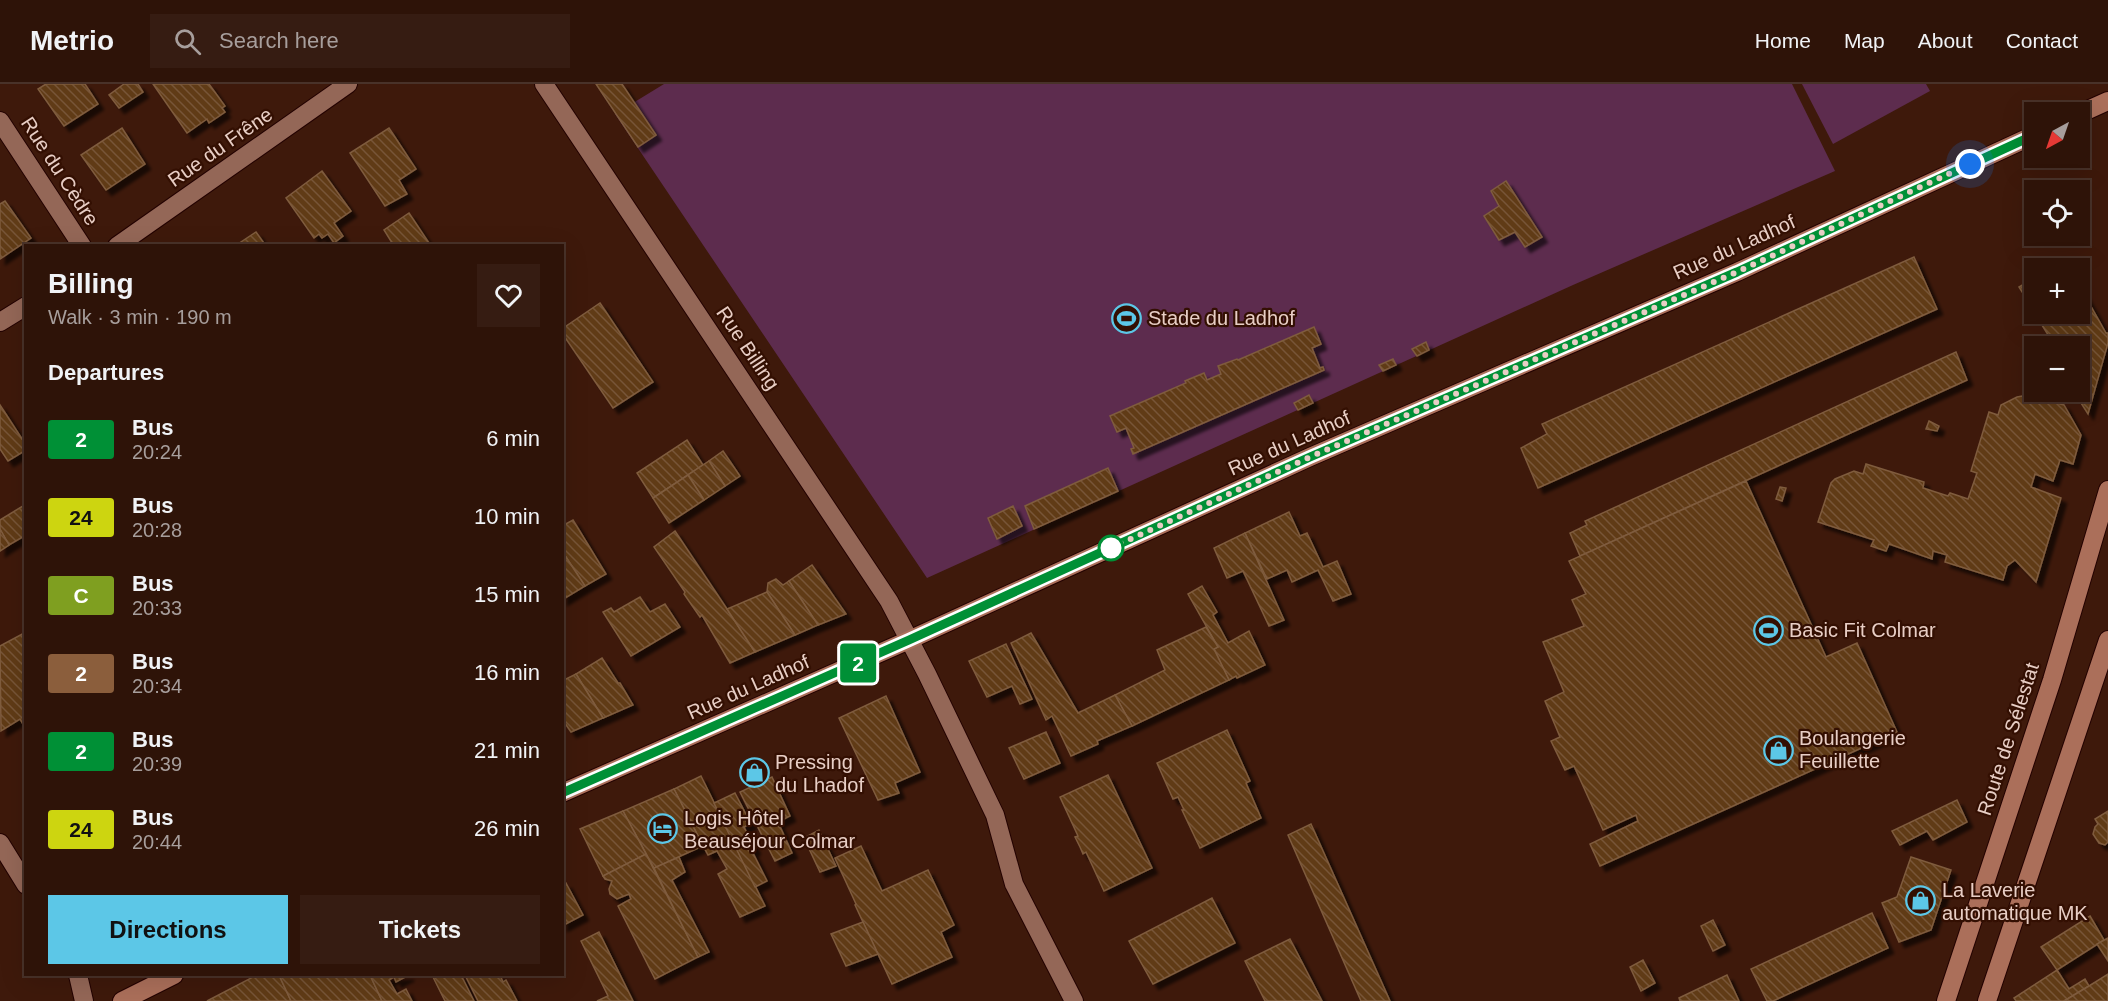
<!DOCTYPE html>
<html lang="en">
<head>
<meta charset="utf-8">
<style>
  body { margin:0; font-family:Arial,sans-serif; background:#361c12; color:#f1f3f6; height:100vh; display:flex; flex-direction:column; font-size:22px; white-space:nowrap }
  * { box-sizing:border-box; margin:0 }
  p { font-size:20px; color:#a79e9c }
  .icon { flex:none; width:33px; height:33px; fill:none; stroke:currentColor; stroke-width:2; stroke-linecap:round; stroke-linejoin:round }
  .map { position:relative; flex:1; overflow:hidden }
  .sheet { position:absolute; left:24px; top:160px; width:540px; height:732px; display:flex; flex-direction:column; background:#2e1308; border-radius:0px; box-shadow:0 6px 24px #0002,0 0 0 2px #493229 }
  .sheet>* { flex:none }
  .badge { padding:0 12px; border-radius:4px; font-size:21px; line-height:39px }
  .needle { width:39px; rotate:220deg }
  .tools { position:absolute; left:2024px; top:18px; display:grid; gap:12px }
  .tools a { display:grid; place-items:center; width:66px; height:66px; border-radius:0px; background:#2e1308; box-shadow:0 6px 24px #0002,0 0 0 2px #493229; font-size:30px }
  .you { position:absolute; width:30px; height:30px; margin:-15px; border:4px solid #fff; border-radius:50%; background:#1a73e8; box-shadow:0 0 0 9px #1a73e833 }
  .map>.badge { position:absolute; translate:-50% -50%; box-shadow:0 0 0 3px #fff }
  h2 { padding:0 24px; font-size:22px; line-height:54px }
  .round { display:grid; place-items:center; flex:none; width:63px; height:63px; border-radius:0px; background:#361c12 }
  .summary { display:flex; align-items:center; justify-content:space-between; height:102px; padding:0 24px }
  h1 { font-size:28px; font-weight:700; line-height:45px }
  .action { display:flex; gap:12px; margin-top:auto; padding:12px 24px }
  .action a { flex:1; height:69px; border-radius:0px; background:#5cc7e7; color:#111; font-size:24px; font-weight:700; line-height:69px; text-align:center }
  .action a+a { background:#361c12; color:#f1f3f6 }
  ul { padding:0; list-style:none }
  li { display:flex; align-items:center; gap:18px; height:78px; padding:0 24px }
  li div { flex:1 }
  li b { display:block; font-size:22px }
  li em { font-style:normal }
  li .badge { min-width:66px; font-weight:700; text-align:center }
  header { display:flex; align-items:center; gap:36px; box-sizing:border-box; height:84px; padding:0 30px; background:#2e1308; border-bottom:2px solid #493229 }
  header strong { font-size:28px }
  nav { display:flex; gap:33px; margin-inline-start:auto; font-size:21px }
  .search { width:420px; height:54px; background:#361c12; display:flex; align-items:center; gap:15px; box-sizing:border-box; padding:0 21px; border-radius:0px; color:#a79e9c; font-size:22px }
  .map>svg:first-child { display:block }
</style>
</head>
<body>
<header>
<strong>Metrio</strong>
<div class="search"><svg class="icon" aria-label="search" viewBox="0 0 24 24"><circle cx="10" cy="10" r="6"/><path d="M15 15l6 6"/></svg>Search here</div>
<nav><a>Home</a><a>Map</a><a>About</a><a>Contact</a></nav>
</header>
<div class="map">
<svg width="2108" height="917" viewBox="0 0 2108 917">
  <defs>
    <pattern id="building-back-hatch" width="6" height="6" patternUnits="userSpaceOnUse" patternTransform="scale(1.5)"><rect width="6" height="6" fill="#603a17"/><path d="M-1 5l2 2M0 0l6 6M5-1l2 2" fill="none" stroke="#775537"/></pattern>
    <filter id="shadow"><feDropShadow dx="5.5" dy="5.5" stdDeviation="1.5" flood-color="#0009"/></filter>
  </defs>
  <rect width="100%" height="100%" fill="#3e190b"/>
  <g fill="#5d2c4e">
    <polygon points="664,0 1792,0 1835,87 1573,201 927,494 615,30"/>
    <polygon points="1802,0 1926,0 1930,7 1833,60"/>
  </g>
  <g fill="url(#building-back-hatch)" stroke="#7f5c3e" stroke-width="1.5" filter="url(#shadow)">
    <polygon points="46,0 85,0 98,20 64,42 38,5"/>
    <polygon points="124,0 138,0 143,8 119,24 109,11"/>
    <polygon points="153,0 209,0 225,22 222,24 225,28 209,39 207,35 187,49"/>
    <polygon points="596,0 622,0 656,51 638,63"/>
    <polygon points="122,44 145,80 106,106 81,71"/>
    <polygon points="389,44 416,85 399,96 407,110 385,122 350,69"/>
    <polygon points="322,87 351,127 334,139 343,152 334,159 328,150 322,154 319,150 314,154 286,114"/>
    <polygon points="1506,97 1542,153 1525,163 1515,148 1499,156 1484,132 1499,122 1491,107"/>
    <polygon points="5,117 31,154 0,175 0,120"/>
    <polygon points="409,129 431,162 394,162 384,146"/>
    <polygon points="256,148 266,162 235,162"/>
    <polygon points="1914,173 1937,225 1538,404 1521,364 1547,350 1542,340"/>
    <polygon points="2065,177 2070,184 2052,184"/>
    <polygon points="2034,194 2034,227 2019,203"/>
    <polygon points="2079,201 2106,249 2108,249 2108,259 2088,330 2074,308 2079,308 2079,262 2055,262 2035,230 2079,230"/>
    <polygon points="600,219 653,298 613,324 562,249 562,245"/>
    <polygon points="1314,243 1321,260 1312,264 1320,284 1323,283 1324,286 1133,370 1131,365 1134,364 1126,344 1117,348 1110,332 1186,299 1185,297 1204,289 1207,296 1221,290 1218,282 1237,275 1238,276"/>
    <polygon points="1426,258 1429,266 1417,272 1412,265"/>
    <polygon points="1956,268 1967,296 1580,472 1570,449 1587,441 1585,437"/>
    <polygon points="1393,275 1396,281 1383,287 1379,281"/>
    <polygon points="1309,311 1313,319 1298,326 1294,319"/>
    <polygon points="2028,311 2064,321 2081,351 2073,380 2060,376 2053,397 2035,390 2031,403 2061,414 2036,498 2015,476 2007,482 2003,496 1945,478 1947,471 1933,467 1932,475 1889,460 1886,467 1871,462 1874,456 1818,438 1831,399 1835,395 1854,387 1863,390 1866,380 1924,398 1923,404 1948,412 1950,409 1968,415 1977,389 1971,387 1989,328 1998,331 2001,321 2017,313"/>
    <polygon points="0,321 26,361 26,366 8,377 0,365"/>
    <polygon points="1929,337 1939,342 1937,347 1926,345"/>
    <polygon points="687,356 703,381 653,414 637,389"/>
    <polygon points="723,367 740,392 725,402 709,377"/>
    <polygon points="709,377 725,402 704,416 688,391"/>
    <polygon points="1108,384 1118,407 1034,445 1025,422"/>
    <polygon points="688,391 704,416 669,439 653,414"/>
    <polygon points="1746,397 1826,573 1857,559 1897,648 1600,782 1590,760 1638,737 1636,731 1603,746 1574,682 1565,686 1551,657 1560,653 1545,617 1564,608 1543,558 1584,542 1572,516 1586,510 1569,477"/>
    <polygon points="1780,403 1786,404 1782,417 1776,415"/>
    <polygon points="26,420 26,451 9,461 0,445 0,436"/>
    <polygon points="1013,422 1022,442 997,455 988,434"/>
    <polygon points="1289,428 1300,452 1307,449 1323,483 1337,477 1351,510 1333,517 1318,486 1292,498 1287,486 1267,495 1245,449"/>
    <polygon points="573,436 606,490 585,502 562,467 562,442"/>
    <polygon points="0,445 9,461 0,467"/>
    <polygon points="675,447 727,525 755,568 730,579 702,531 700,533 684,510 685,508 654,463"/>
    <polygon points="1245,449 1284,536 1269,542 1243,487 1227,494 1214,464"/>
    <polygon points="562,467 585,502 562,516"/>
    <polygon points="812,481 846,530 818,541 789,497"/>
    <polygon points="776,495 783,501 789,497 818,541 795,551 767,508 768,499"/>
    <polygon points="1202,502 1217,528 1213,531 1228,559 1249,547 1265,581 1237,594 1236,592 1229,596 1214,565 1218,563 1188,510"/>
    <polygon points="767,508 795,551 755,568 727,525"/>
    <polygon points="640,513 650,528 665,520 680,543 631,572 603,528 611,524 614,528"/>
    <polygon points="1206,543 1218,563 1214,565 1229,596 1132,642 1115,611 1165,586 1157,566"/>
    <polygon points="26,548 26,645 20,635 1,647 0,562"/>
    <polygon points="1031,549 1078,629 1115,611 1132,642 1097,657 1098,660 1071,672 1052,632 1046,636 1011,559"/>
    <polygon points="1006,560 1032,615 1020,620 1012,602 987,613 969,577"/>
    <polygon points="602,574 618,599 620,599 633,621 603,634 576,590"/>
    <polygon points="576,590 603,634 571,648 562,635 562,597"/>
    <polygon points="886,612 920,688 895,699 899,709 878,716 839,634"/>
    <polygon points="1227,646 1250,697 1246,699 1261,734 1200,764 1182,726 1184,726 1178,713 1173,715 1157,679"/>
    <polygon points="1046,648 1060,679 1024,695 1009,664"/>
    <polygon points="1108,691 1152,784 1104,807 1086,768 1083,770 1080,763 1075,753 1078,752 1060,713"/>
    <polygon points="701,692 765,822 740,833 718,790 727,785 717,767 708,771 674,705"/>
    <polygon points="772,693 790,732 778,738 792,769 775,777 740,708"/>
    <polygon points="674,705 703,762 654,784 623,727"/>
    <polygon points="735,709 751,740 744,743 755,765 752,767 767,797 755,803 714,719"/>
    <polygon points="1957,716 1967,738 1933,756 1927,747 1900,761 1892,747"/>
    <polygon points="623,727 646,770 603,792 580,745"/>
    <polygon points="2108,727 2108,758 2105,761 2099,759 2093,750 2095,743 2098,740 2095,735"/>
    <polygon points="1311,740 1390,917 1361,917 1288,751"/>
    <polygon points="819,746 836,782 820,788 804,754"/>
    <polygon points="861,762 882,807 928,786 954,841 941,848 952,873 892,900 855,821 856,820 835,774"/>
    <polygon points="646,770 698,873 655,895 618,822 631,815 629,810 617,815 610,810 609,805 612,797 605,795 603,792"/>
    <polygon points="679,773 685,788 672,796 709,868 698,873 654,784"/>
    <polygon points="1911,773 1951,786 1931,846 1899,858 1882,819 1897,813"/>
    <polygon points="566,799 583,831 562,842 562,801"/>
    <polygon points="1212,814 1235,859 1153,900 1129,857"/>
    <polygon points="1872,829 1888,864 1773,917 1767,917 1751,885"/>
    <polygon points="2090,832 2104,856 2057,886 2041,863"/>
    <polygon points="1713,836 1725,861 1713,867 1701,842"/>
    <polygon points="863,838 878,870 846,882 831,850"/>
    <polygon points="599,848 633,917 597,917 608,912 581,857"/>
    <polygon points="2108,854 2108,877 2097,860"/>
    <polygon points="1290,855 1322,917 1265,917 1245,877"/>
    <polygon points="1643,876 1655,899 1641,907 1630,883"/>
    <polygon points="2057,886 2069,905 2085,895 2089,902 2064,917 2016,917 2014,914"/>
    <polygon points="2108,890 2108,917 2064,917 2089,902"/>
    <polygon points="257,891 279,891 291,917 207,917"/>
    <polygon points="279,891 349,891 350,893 355,891 370,891 382,917 291,917"/>
    <polygon points="370,891 409,891 396,898 394,893 389,896 397,910 406,905 412,917 382,917"/>
    <polygon points="432,891 461,891 474,917 445,917"/>
    <polygon points="465,891 500,891 503,898 506,896 517,917 478,917"/>
    <polygon points="1727,891 1739,917 1680,917 1679,914"/>
  </g>
  <g fill="none" stroke-linecap="round" stroke-linejoin="round">
    <defs>
      <g id="minor">
        <polyline points="544,0 889,517 927,590 995,731 1014,800 1074,917"/>
        <polyline points="0,37 82,162"/>
        <polyline points="117,162 348,0"/>
        <polyline points="0,238 26,222"/>
        <polyline points="0,759 26,801"/>
        <polyline points="78,891 84,917"/>
      </g>
      <g id="major">
        <polyline points="2079,30 2108,17"/>
        <polyline points="562,709 909,556 1310,373 1737,188 2034,51"/>
        <polyline points="122,917 174,891"/>
        <polyline points="1946,917 2052,596 2108,406"/>
        <polyline points="1987,917 2108,556"/>
      </g>
    </defs>
    <use href="#minor" stroke="#230200" stroke-width="20"/>
    <use href="#major" stroke="#230200" stroke-width="20"/>
    <use href="#minor" stroke="#946757" stroke-width="18"/>
    <use href="#major" stroke="#ab6f5a" stroke-width="18"/>
  </g>
  <g fill="none" stroke-linecap="round" stroke-linejoin="round">
    <defs>
      <polyline id="line" points="562,709 909,556 1310,373 1737,188 2034,51"/>
    </defs>
    <use href="#line" stroke="#fff" stroke-width="14"/>
    <use href="#line" stroke="#009036" stroke-width="9"/>
    <polyline stroke="#e8cec5" stroke-width="6" stroke-dasharray="0 10.8" points="1111,464 1310,373 1737,188 1970,80"/>
  </g>
  <defs>
    <symbol id="stadium-ring" viewBox="-11 -11 22 22"><circle r="9.5" fill="#330f02" stroke="#5cc7e7" stroke-width="1.5"/><path d="M0-5a6.5 5 0 1 0 0 10a6.5 5 0 1 0 0-10ZM-3.5-1.8h7v3.6h-7Z" fill="#5cc7e7"/></symbol>
    <symbol id="shop-ring" viewBox="-11 -11 22 22"><circle r="9.5" fill="#330f02" stroke="#5cc7e7" stroke-width="1.5"/><path d="M-5-2.5h2.3a2.7 3.5 0 0 1 5.4 0H5L5.5 6h-11ZM-1.5-2.5h3a1.5 2.3 0 0 0-3 0Z" fill="#5cc7e7"/></symbol>
    <symbol id="hotel-ring" viewBox="-11 -11 22 22"><circle r="9.5" fill="#330f02" stroke="#5cc7e7" stroke-width="1.5"/><path d="M-6-4.5h1.5V1H6V5H4.5V3h-9V5H-6ZM-4 0a1.8 1.8 0 1 1 3.6 0ZM.5 0V-2.5h3Q6-2.5 6 0Z" fill="#5cc7e7"/></symbol>
  </defs>
  <g fill-rule="evenodd">
    <use href="#stadium-ring" x="1110" y="218" width="33" height="33"/>
    <use href="#stadium-ring" x="1752" y="530" width="33" height="33"/>
    <use href="#shop-ring" x="1762" y="650" width="33" height="33"/>
    <use href="#shop-ring" x="738" y="672" width="33" height="33"/>
    <use href="#hotel-ring" x="646" y="728" width="33" height="33"/>
    <use href="#shop-ring" x="1904" y="800" width="33" height="33"/>
  </g>
  <circle fill="#fff" stroke="#009036" stroke-width="3" cx="1111" cy="464" r="12"/>
  <g text-anchor="middle" dominant-baseline="central" stroke-width="4.5" stroke-linejoin="round" paint-order="stroke">
    <g font-size="20" fill="#e8cec5" stroke="#330f02">
      <text transform="translate(220 63) rotate(-35)">Rue du Frêne</text>
      <text transform="translate(60 87) rotate(57)">Rue du Cèdre</text>
      <text transform="translate(1734 163) rotate(-24)">Rue du Ladhof</text>
      <text transform="translate(748 264) rotate(56)">Rue Billing</text>
      <text transform="translate(1289 359) rotate(-24)">Rue du Ladhof</text>
      <text transform="translate(748 603) rotate(-24)">Rue du Ladhof</text>
      <text transform="translate(2008 655) rotate(-72)">Route de Sélestat</text>
    </g>
    <g font-size="20" fill="#e8cec5" stroke="#330f02" text-anchor="start">
      <text x="1148" y="234">Stade du Ladhof</text>
      <text x="1789" y="546">Basic Fit Colmar</text>
      <text x="1799" y="654">Boulangerie<tspan x="1799" dy="23">Feuillette</tspan></text>
      <text x="775" y="678">Pressing<tspan x="775" dy="23">du Lhadof</tspan></text>
      <text x="684" y="734">Logis Hôtel<tspan x="684" dy="23">Beauséjour Colmar</tspan></text>
      <text x="1942" y="806">La Laverie<tspan x="1942" dy="23">automatique MK</tspan></text>
    </g>
  </g>
</svg>
<div class="tools">
<a><svg class="needle" viewBox="-14 -14 28 28"><path d="M0-13l5 13h-10z" fill="#e53935"/><path d="M0 13l5-13h-10z" fill="#a79e9c"/></svg></a>
<a><svg class="icon" aria-label="locate" viewBox="0 0 24 24"><circle cx="12" cy="12" r="6"/><path d="M12 2v4M12 18v4M2 12h4M18 12h4"/></svg></a>
<a>+</a>
<a>−</a>
</div>
<div class="you" style="left:1970px;top:80px"></div>
<b class="badge" style="left:858px;top:579px;background:#009036;color:#fff">2</b>
<section class="sheet">
<div class="summary"><div><h1>Billing</h1><p>Walk · 3 min · 190 m</p></div><a class="round"><svg class="icon" aria-label="heart" viewBox="0 0 24 24"><path d="M12 20l-8-8c-3-5 5-10 8-4 3-6 11-1 8 4z"/></svg></a></div>
<h2>Departures</h2>
<ul>
<li><span class="badge" style="background:#009036;color:#fff">2</span><div><b>Bus</b><p>20:24</p></div><em>6 min</em></li>
<li><span class="badge" style="background:#cdd510;color:#111">24</span><div><b>Bus</b><p>20:28</p></div><em>10 min</em></li>
<li><span class="badge" style="background:#7f9f20;color:#fff">C</span><div><b>Bus</b><p>20:33</p></div><em>15 min</em></li>
<li><span class="badge" style="background:#8b5e3c;color:#fff">2</span><div><b>Bus</b><p>20:34</p></div><em>16 min</em></li>
<li><span class="badge" style="background:#009036;color:#fff">2</span><div><b>Bus</b><p>20:39</p></div><em>21 min</em></li>
<li><span class="badge" style="background:#cdd510;color:#111">24</span><div><b>Bus</b><p>20:44</p></div><em>26 min</em></li>
</ul>
<div class="action"><a>Directions</a><a>Tickets</a></div>
</section>
</div>
</body>
</html>
